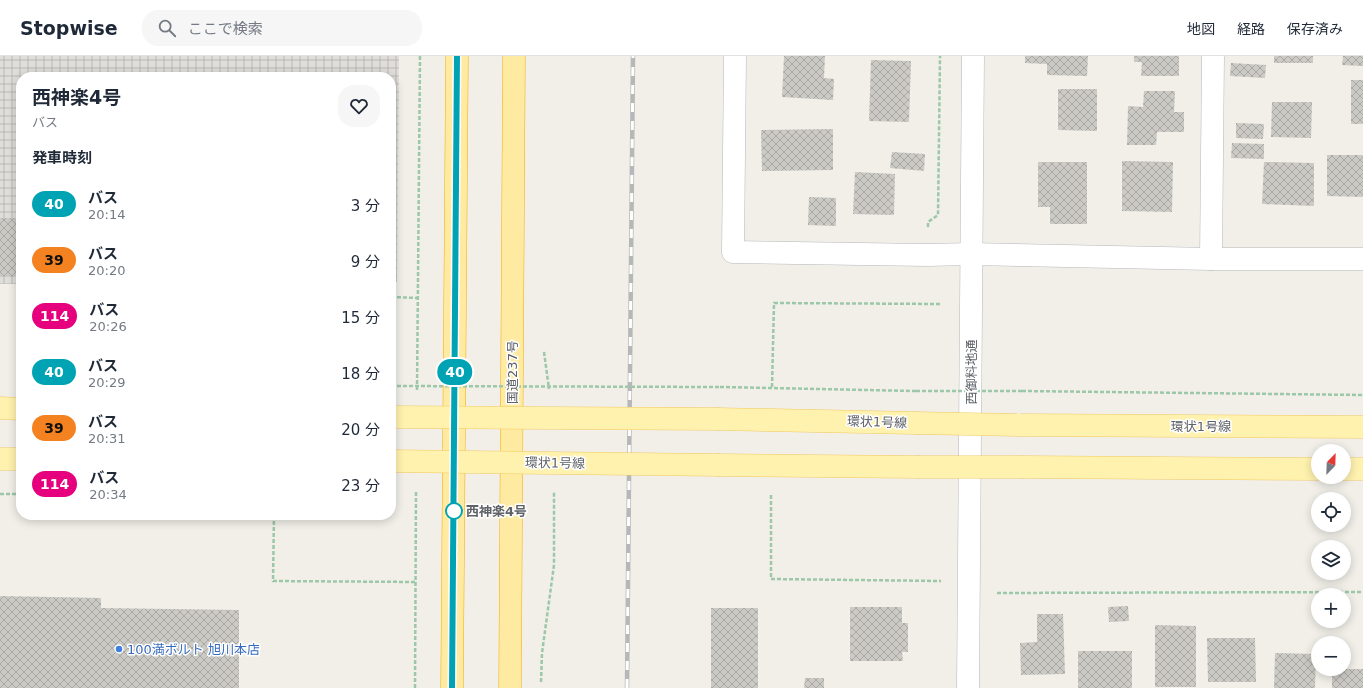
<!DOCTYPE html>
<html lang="ja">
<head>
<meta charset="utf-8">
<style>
  body { margin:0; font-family:"DejaVu Sans","Noto Sans JP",sans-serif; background:#f6f6f7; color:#1f2937; height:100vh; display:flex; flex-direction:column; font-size:15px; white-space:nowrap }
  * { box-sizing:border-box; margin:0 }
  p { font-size:13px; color:#747a83 }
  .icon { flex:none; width:22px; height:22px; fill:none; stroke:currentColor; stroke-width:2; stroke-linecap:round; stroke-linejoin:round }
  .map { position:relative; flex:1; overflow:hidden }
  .panel { position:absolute; left:16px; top:16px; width:380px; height:448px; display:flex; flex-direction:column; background:#fff; border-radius:16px; box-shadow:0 2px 10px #0003 }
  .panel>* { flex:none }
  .badge { padding:0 8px; border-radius:13px; font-size:14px; line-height:26px }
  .needle { width:26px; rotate:23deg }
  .tools { position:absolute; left:1311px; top:388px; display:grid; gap:8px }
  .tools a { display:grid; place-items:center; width:40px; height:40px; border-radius:50%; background:#fff; box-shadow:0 2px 10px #0003; font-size:20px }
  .map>.badge { position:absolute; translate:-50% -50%; box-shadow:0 0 0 2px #fff }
  h2 { padding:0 16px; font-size:15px; line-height:36px }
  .round { display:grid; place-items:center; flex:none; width:42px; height:42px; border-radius:16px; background:#f6f6f7 }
  .headline { display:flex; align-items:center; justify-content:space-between; height:68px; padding:0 16px }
  h1 { font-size:19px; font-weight:700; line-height:30px }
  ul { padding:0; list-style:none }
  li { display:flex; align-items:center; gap:12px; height:56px; padding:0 16px }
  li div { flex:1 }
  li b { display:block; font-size:15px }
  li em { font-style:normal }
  li .badge { min-width:44px; font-weight:700; text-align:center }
  header { display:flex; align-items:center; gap:24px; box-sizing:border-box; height:56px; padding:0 20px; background:#fff; border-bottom:1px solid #e0e1e3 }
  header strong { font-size:19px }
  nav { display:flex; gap:22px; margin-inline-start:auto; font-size:14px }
  .search { width:280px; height:36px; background:#f6f6f7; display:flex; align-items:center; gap:10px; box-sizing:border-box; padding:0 14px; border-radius:16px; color:#747a83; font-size:15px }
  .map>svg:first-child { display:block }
</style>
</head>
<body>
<header>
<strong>Stopwise</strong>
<div class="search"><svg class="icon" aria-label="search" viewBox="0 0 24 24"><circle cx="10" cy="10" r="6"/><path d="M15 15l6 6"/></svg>ここで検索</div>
<nav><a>地図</a><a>経路</a><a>保存済み</a></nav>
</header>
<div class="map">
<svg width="1363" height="632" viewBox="0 0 1363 632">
  <defs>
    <pattern id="industrial-grid" width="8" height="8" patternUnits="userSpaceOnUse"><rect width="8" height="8" fill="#e0deda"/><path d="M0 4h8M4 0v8" fill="none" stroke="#b9b8b5"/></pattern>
    <pattern id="building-cross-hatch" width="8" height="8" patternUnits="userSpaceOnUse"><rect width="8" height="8" fill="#cccac5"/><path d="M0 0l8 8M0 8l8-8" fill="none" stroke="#a9a8a4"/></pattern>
  </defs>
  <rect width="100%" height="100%" fill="#f1efe8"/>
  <polygon fill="url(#industrial-grid)" points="0,0 399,0 397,226 391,226 391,21 21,21 21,228 0,228"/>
  <g fill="url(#building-cross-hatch)">
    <polygon points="784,0 825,0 824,22 834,23 833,44 782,41"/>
    <polygon points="1025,0 1088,0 1087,20 1047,19 1047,8 1025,7"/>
    <polygon points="1134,0 1179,0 1179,20 1141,20 1142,6 1134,6"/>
    <rect x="1274" y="0" width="39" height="7"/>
    <polygon points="1343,0 1363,0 1363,10 1342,9"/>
    <polygon points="871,4 911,5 909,66 869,65"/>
    <polygon points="1231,7 1266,9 1265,22 1230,20"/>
    <rect x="1351" y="24" width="12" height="44"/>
    <polygon points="1058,33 1097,33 1097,75 1058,74"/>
    <polygon points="1144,35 1175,35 1174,56 1184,56 1184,76 1157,76 1156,89 1127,89 1128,50 1143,51"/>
    <polygon points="1272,46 1312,46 1311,82 1271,81"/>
    <polygon points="1236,67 1264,68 1263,83 1236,82"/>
    <polygon points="833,73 833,114 762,115 761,74"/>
    <polygon points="1232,87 1264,88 1264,103 1231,102"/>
    <polygon points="892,96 925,98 924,115 890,112"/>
    <polygon points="1327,99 1363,99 1363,141 1327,140"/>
    <polygon points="1122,105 1173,106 1172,156 1122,155"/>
    <polygon points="1038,106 1087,106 1087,168 1050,168 1050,151 1038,151"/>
    <polygon points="1264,106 1314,107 1314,150 1262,148"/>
    <polygon points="855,116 895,118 894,159 853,158"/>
    <polygon points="809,141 836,142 836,170 808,169"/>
    <polygon points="0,162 21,162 21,221 0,220"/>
    <polygon points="0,540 101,542 101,552 239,554 239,632 0,632"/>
    <polygon points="1128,550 1129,565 1109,566 1108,551"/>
    <polygon points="850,551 902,551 902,567 908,567 908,596 902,596 903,605 850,605"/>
    <rect x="711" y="552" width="47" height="80"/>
    <polygon points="1037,558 1063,558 1065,618 1021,619 1020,587 1037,586"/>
    <polygon points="1155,569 1196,570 1196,631 1155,631"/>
    <polygon points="1207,582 1255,582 1256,626 1208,626"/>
    <rect x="1078" y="595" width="54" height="37"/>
    <polygon points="1275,597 1316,598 1315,632 1274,632"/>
    <rect x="1332" y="613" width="31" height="19"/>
    <polygon points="805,622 824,622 824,632 804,632"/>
  </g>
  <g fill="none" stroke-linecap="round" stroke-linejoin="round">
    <defs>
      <g id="minor">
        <polyline points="735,0 733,196 927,199 971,198 1211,203 1363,203"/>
        <polyline points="1211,203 1213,0"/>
      </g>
      <polyline id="tertiary" points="968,632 973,0"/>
      <g id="primary">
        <polyline points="0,352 21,353"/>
        <polyline points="719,363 916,367"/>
        <polyline points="1022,369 1363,371"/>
        <polyline points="0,403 21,403"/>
        <polyline points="720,409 917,411"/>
        <polyline points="1023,411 1318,413"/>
        <polyline points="1344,413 1363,413"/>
      </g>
      <g id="trunk">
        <polyline points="452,632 457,0"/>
        <polyline points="510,632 514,0"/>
      </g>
    </defs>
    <use href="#minor" stroke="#b5b8bc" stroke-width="23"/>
    <use href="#tertiary" stroke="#b5b8bc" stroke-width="23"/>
    <use href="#primary" stroke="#f2c960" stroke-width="23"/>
    <use href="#trunk" stroke="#f9ab00" stroke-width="23"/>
    <g stroke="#9cc7a9" stroke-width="2.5" stroke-dasharray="4 2" stroke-linecap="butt">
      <polyline points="928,171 928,166 938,159 940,0"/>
      <polyline points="391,241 418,242"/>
      <polyline points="544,296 549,333"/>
      <polyline points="720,331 916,335"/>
      <polyline points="772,331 774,247 942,248"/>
      <polyline points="417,334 420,0"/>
      <polyline points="1022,335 1363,339"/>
      <polyline points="0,438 21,438"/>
      <polyline points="771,439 771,523 941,525"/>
      <polyline points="1324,442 1339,443"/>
      <polyline points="274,459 273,525 415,526"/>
      <polyline points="997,537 1363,536"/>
      <polyline points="541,626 542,597 554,509 554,436"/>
      <polyline points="415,632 416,435"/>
    </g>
    <use href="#minor" stroke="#fff" stroke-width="22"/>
    <use href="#tertiary" stroke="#fff" stroke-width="22"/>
    <use href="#primary" stroke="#fff2af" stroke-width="22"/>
    <use href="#trunk" stroke="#feeaa1" stroke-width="22"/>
    <defs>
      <polyline id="rail" points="627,632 633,0"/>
    </defs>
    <use href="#rail" stroke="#b6b7b8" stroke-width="4.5"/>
    <use href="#rail" stroke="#fff" stroke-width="3" stroke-dasharray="9" stroke-linecap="butt"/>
    <defs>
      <g id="primary-bridge">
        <polyline points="391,361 719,363"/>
        <polyline points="916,367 1022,369"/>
        <polyline points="391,405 720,409"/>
        <polyline points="917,411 1023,411"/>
      </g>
    </defs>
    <use href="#primary-bridge" stroke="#f2c960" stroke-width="23" stroke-linecap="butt"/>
    <g stroke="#9cc7a9" stroke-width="2.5" stroke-dasharray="4 2" stroke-linecap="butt">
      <polyline points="391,330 720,331"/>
      <polyline points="916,335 1022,335"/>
    </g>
    <use href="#primary-bridge" stroke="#fff2af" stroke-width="22"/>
  </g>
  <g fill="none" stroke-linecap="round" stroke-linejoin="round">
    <defs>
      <polyline id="line" points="452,632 457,0"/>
    </defs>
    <use href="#line" stroke="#fff" stroke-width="9"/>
    <use href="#line" stroke="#00a3b4" stroke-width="6"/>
  </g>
  <circle fill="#fff" stroke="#00a3b4" stroke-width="2" cx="454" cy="455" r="8"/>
  <circle fill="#3f7fe0" stroke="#fff" stroke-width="1.5" cx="119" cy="593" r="4"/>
  <g text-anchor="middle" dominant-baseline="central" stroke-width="3" stroke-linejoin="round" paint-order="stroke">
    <g font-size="13" fill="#5f6368" stroke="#fff">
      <text transform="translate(512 316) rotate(-90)">国道237号</text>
      <text transform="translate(971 316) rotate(-90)">西御料地通</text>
      <text transform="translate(877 366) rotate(2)">環状1号線</text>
      <text x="1201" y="370">環状1号線</text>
      <text transform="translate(555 407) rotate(1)">環状1号線</text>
    </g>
    <g font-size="13" font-weight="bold" fill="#5f6368" stroke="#fff" text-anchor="start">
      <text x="466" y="455">西神楽4号</text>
    </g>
    <g font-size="13" fill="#366cbe" stroke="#fff" text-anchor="start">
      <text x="127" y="593">100満ボルト 旭川本店</text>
    </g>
  </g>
</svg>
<div class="tools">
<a><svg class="needle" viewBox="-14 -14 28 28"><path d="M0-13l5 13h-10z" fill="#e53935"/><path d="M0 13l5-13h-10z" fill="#747a83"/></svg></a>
<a><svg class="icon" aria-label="locate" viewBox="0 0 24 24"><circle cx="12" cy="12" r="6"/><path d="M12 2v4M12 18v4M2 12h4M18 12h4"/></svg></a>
<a><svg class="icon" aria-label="layers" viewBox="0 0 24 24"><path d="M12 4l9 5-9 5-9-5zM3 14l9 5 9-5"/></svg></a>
<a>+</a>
<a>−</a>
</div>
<b class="badge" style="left:455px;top:316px;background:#00a3b4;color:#fff">40</b>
<section class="panel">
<div class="headline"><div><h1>西神楽4号</h1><p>バス</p></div><a class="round"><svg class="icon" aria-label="heart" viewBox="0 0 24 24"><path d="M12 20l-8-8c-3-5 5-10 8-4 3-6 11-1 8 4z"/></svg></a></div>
<h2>発車時刻</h2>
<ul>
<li><span class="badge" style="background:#00a3b4;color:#fff">40</span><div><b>バス</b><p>20:14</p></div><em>3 分</em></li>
<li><span class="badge" style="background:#f58220;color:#111">39</span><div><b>バス</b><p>20:20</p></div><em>9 分</em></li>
<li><span class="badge" style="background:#e6007e;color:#fff">114</span><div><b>バス</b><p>20:26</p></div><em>15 分</em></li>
<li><span class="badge" style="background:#00a3b4;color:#fff">40</span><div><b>バス</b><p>20:29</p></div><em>18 分</em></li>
<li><span class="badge" style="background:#f58220;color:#111">39</span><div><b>バス</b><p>20:31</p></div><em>20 分</em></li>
<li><span class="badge" style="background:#e6007e;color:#fff">114</span><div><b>バス</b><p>20:34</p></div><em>23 分</em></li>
</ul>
</section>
</div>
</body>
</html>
